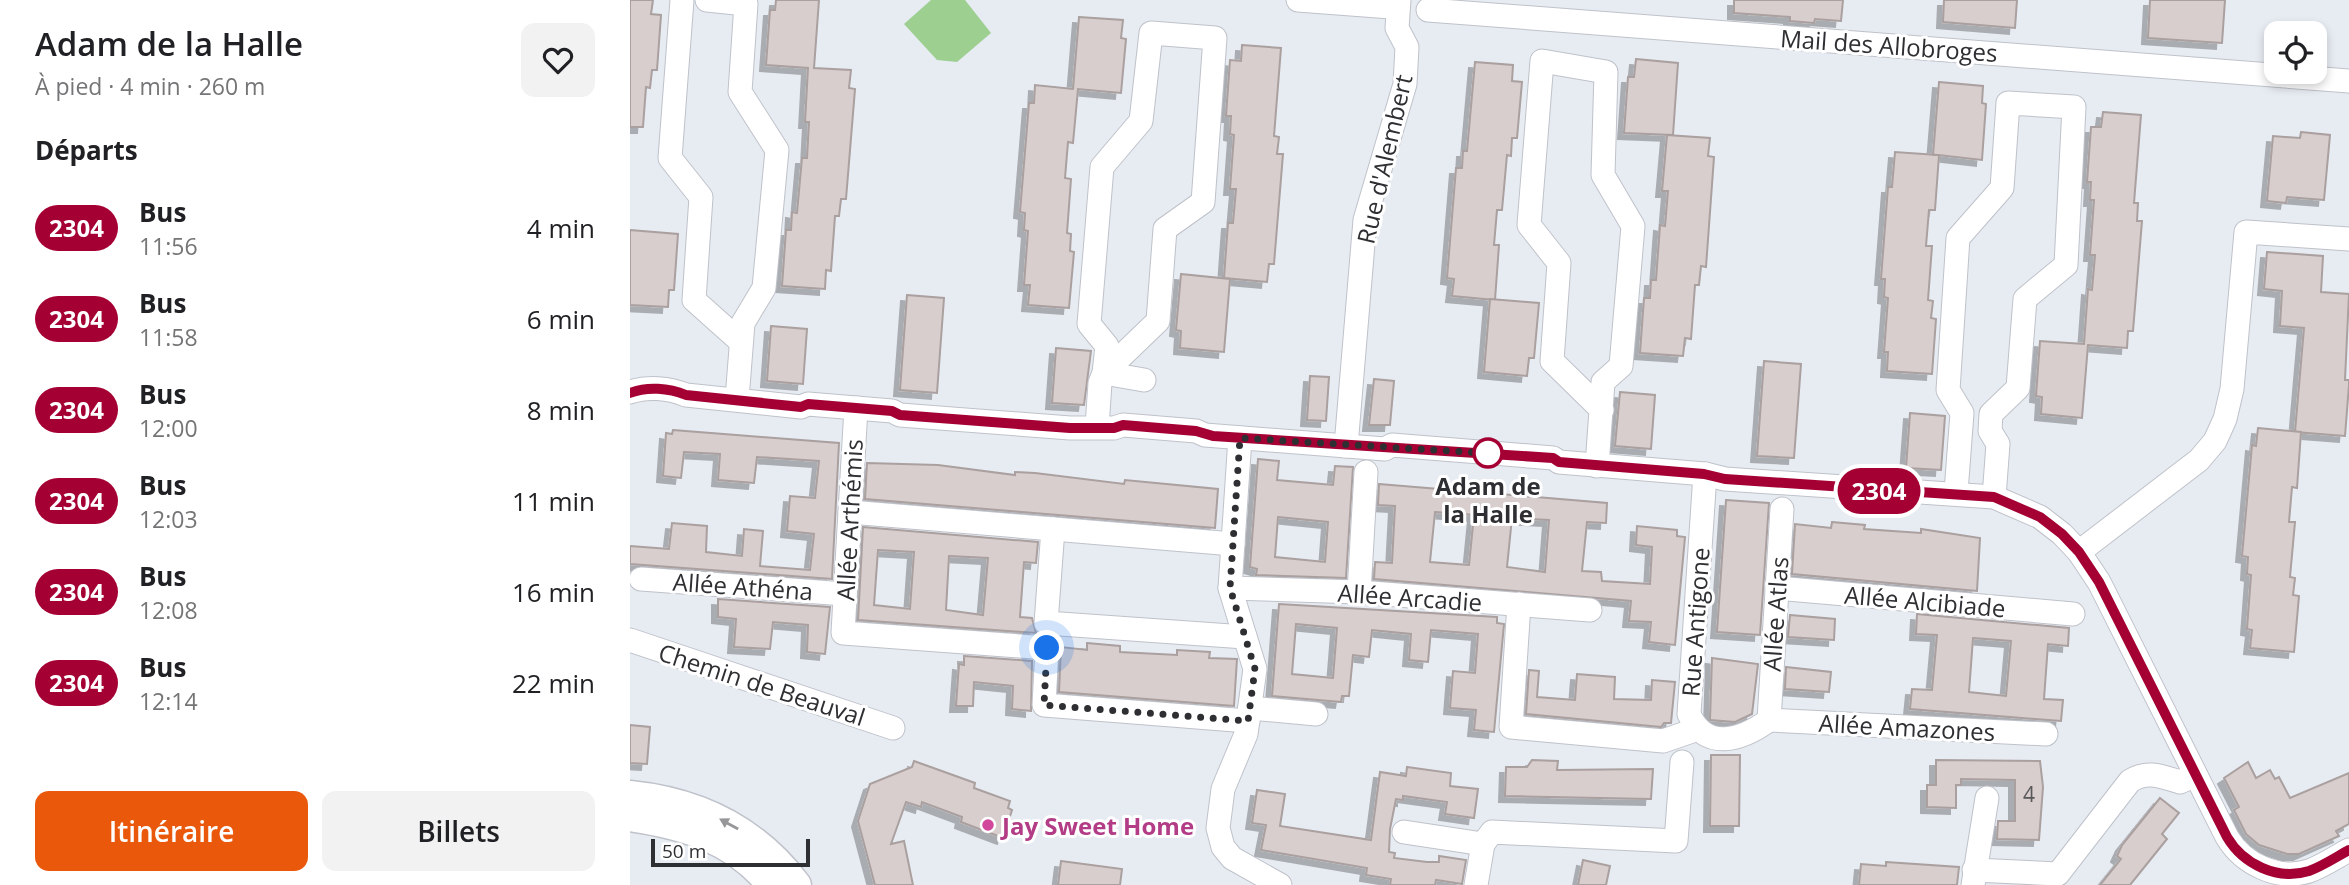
<!DOCTYPE html>
<html lang="fr">
<head>
<meta charset="utf-8">
<style>
  body { margin:0; font-family:"Open Sans",sans-serif; background:#f2f2f2; color:#202124; height:100vh; display:flex; flex-direction:column; font-size:26px; white-space:nowrap }
  * { box-sizing:border-box; margin:0 }
  p { font-size:23px; color:#757577 }
  .icon { flex:none; width:38px; height:38px; fill:none; stroke:currentColor; stroke-width:2; stroke-linecap:round; stroke-linejoin:round }
  .map { position:relative; flex:1; overflow:hidden }
  .drawer { display:flex; flex-direction:column; background:#fff; width:630px }
  .drawer>* { flex:none }
  .badge { padding:0 14px; border-radius:23px; font-size:24px; line-height:46px }
  .controls { position:absolute; left:1634px; top:21px; display:grid; gap:14px }
  .controls a { display:grid; place-items:center; width:63px; height:63px; border-radius:14px; background:#fff; box-shadow:0 4px 10px #0003; font-size:35px }
  .scale { position:absolute; left:21px; bottom:18px; width:159px; box-sizing:border-box; padding-left:7px; border:4px solid #2e2f32; border-top:0; font-size:19px; line-height:24px; white-space:nowrap; color:#2e2f32; -webkit-text-stroke:5px #fff; paint-order:stroke }
  .you { position:absolute; width:35px; height:35px; margin:-18px; border:5px solid #fff; border-radius:50%; background:#1a73e8; box-shadow:0 0 0 10px #1a73e833 }
  .map>.badge { position:absolute; translate:-50% -50%; box-shadow:0 0 0 4px #fff }
  h2 { padding:0 35px; font-size:26px; line-height:63px }
  .round { display:grid; place-items:center; flex:none; width:74px; height:74px; border-radius:14px; background:#f2f2f2 }
  .head { display:flex; align-items:center; justify-content:space-between; height:119px; padding:0 35px }
  h1 { font-size:33px; font-weight:600; line-height:52px }
  .button { display:flex; gap:14px; margin-top:auto; padding:14px 35px }
  .button a { flex:1; height:80px; border-radius:14px; background:#ea580c; color:#fff; font-size:28px; font-weight:600; line-height:80px; text-align:center }
  .button a+a { background:#f2f2f2; color:#202124 }
  ul { padding:0; list-style:none }
  li { display:flex; align-items:center; gap:21px; height:91px; padding:0 35px }
  li div { flex:1 }
  li b { display:block; font-size:26px }
  li em { font-style:normal }
  li .badge { min-width:77px; font-weight:700; text-align:center }
  main { display:flex; flex:1; min-height:0 }
  .map>svg:first-child { display:block }
</style>
</head>
<body>
<main>
<section class="drawer">
<div class="head"><div><h1>Adam de la Halle</h1><p>À pied · 4 min · 260 m</p></div><a class="round"><svg class="icon" aria-label="heart" viewBox="0 0 24 24"><path d="M12 20l-8-8c-3-5 5-10 8-4 3-6 11-1 8 4z"/></svg></a></div>
<h2>Départs</h2>
<ul>
<li><span class="badge" style="background:#a50034;color:#fff">2304</span><div><b>Bus</b><p>11:56</p></div><em>4 min</em></li>
<li><span class="badge" style="background:#a50034;color:#fff">2304</span><div><b>Bus</b><p>11:58</p></div><em>6 min</em></li>
<li><span class="badge" style="background:#a50034;color:#fff">2304</span><div><b>Bus</b><p>12:00</p></div><em>8 min</em></li>
<li><span class="badge" style="background:#a50034;color:#fff">2304</span><div><b>Bus</b><p>12:03</p></div><em>11 min</em></li>
<li><span class="badge" style="background:#a50034;color:#fff">2304</span><div><b>Bus</b><p>12:08</p></div><em>16 min</em></li>
<li><span class="badge" style="background:#a50034;color:#fff">2304</span><div><b>Bus</b><p>12:14</p></div><em>22 min</em></li>
</ul>
<div class="button"><a>Itinéraire</a><a>Billets</a></div>
</section>
<div class="map">
<svg width="1719" height="885" viewBox="0 0 1719 885">
  <defs>
    <filter id="shadow"><feDropShadow dx="-6" dy="6" stdDeviation="0" flood-color="#0004"/></filter>
  </defs>
  <rect width="100%" height="100%" fill="#e7ebf2"/>
  <polygon fill="#9ccf90" points="301,0 335,0 361,33 327,62 307,60 274,24"/>
  <g fill="#d8cecd" stroke="#aaa09f" stroke-width="2" fill-rule="evenodd" filter="url(#shadow)">
    <polygon points="0,0 23,0 21,14 31,15 27,70 22,70 20,88 16,87 13,127 0,127"/>
    <polygon points="146,0 189,0 184,68 221,70 219,88 225,89 216,199 211,199 209,216 205,216 201,271 196,270 195,289 152,286 156,230 161,230 162,212 167,213 172,158 177,158 179,122 175,122 178,68 136,65 140,10 145,10"/>
    <polygon points="1104,0 1213,0 1211,21 1185,19 1184,23 1160,21 1160,17 1104,13"/>
    <polygon points="1314,0 1387,0 1385,28 1313,22"/>
    <polygon points="1520,0 1595,0 1592,43 1518,38"/>
    <polygon points="449,17 493,20 491,38 496,39 491,93 448,89 443,143 438,142 435,178 441,179 437,233 441,234 440,251 444,252 439,308 398,305 400,285 394,285 398,231 394,230 395,213 390,212 399,103 404,103 405,85 443,89"/>
    <polygon points="612,45 651,48 644,136 649,137 647,154 653,154 644,264 639,264 637,282 594,278 598,223 603,223 606,189 600,189 604,135 600,134 601,116 596,116 600,60 611,61"/>
    <polygon points="1006,59 1048,63 1043,135 994,133 998,77 1004,77"/>
    <polygon points="845,62 883,65 882,81 892,82 887,138 882,138 881,156 877,155 872,210 867,210 864,245 869,245 865,300 822,296 824,279 817,278 826,168 832,168 833,151 837,151"/>
    <polygon points="1309,82 1353,86 1352,103 1356,104 1352,160 1309,155 1305,210 1299,210 1296,246 1302,246 1298,300 1303,301 1301,318 1306,319 1302,374 1257,371 1258,352 1254,352 1258,298 1254,297 1255,279 1251,279 1258,187 1262,187 1265,152 1308,155 1303,155"/>
    <polygon points="1473,112 1511,115 1504,203 1508,203 1507,221 1512,221 1503,331 1498,331 1497,348 1458,345 1452,418 1411,414 1412,397 1406,396 1410,341 1454,344 1458,289 1462,290 1465,255 1460,255 1464,200 1460,200 1461,182 1457,182 1461,127 1471,127"/>
    <polygon points="1671,132 1700,135 1694,200 1657,197 1656,203 1637,201 1643,136 1670,138"/>
    <polygon points="1037,135 1080,138 1078,156 1084,157 1076,267 1071,266 1069,285 1065,285 1061,339 1055,338 1053,356 1010,353 1014,298 1020,298 1021,280 1026,280 1030,225 1035,226 1038,191 1032,191"/>
    <polygon points="0,230 48,234 44,290 39,290 38,307 0,305"/>
    <polygon points="1637,252 1693,256 1691,292 1719,294 1715,380 1719,380 1719,385 1715,436 1665,432 1674,328 1650,326 1652,291 1634,289"/>
    <polygon points="551,274 600,279 594,352 550,348 551,331 546,330"/>
    <polygon points="277,295 314,298 307,393 270,390"/>
    <polygon points="860,299 909,303 904,358 899,358 897,376 854,372"/>
    <polygon points="141,326 177,329 173,384 137,381"/>
    <polygon points="426,348 461,351 454,405 422,403"/>
    <polygon points="1134,361 1171,364 1164,458 1127,456"/>
    <polygon points="680,376 699,377 696,421 677,420"/>
    <polygon points="744,379 764,381 760,425 739,425"/>
    <polygon points="990,392 1025,395 1021,449 985,446"/>
    <polygon points="1280,413 1315,416 1311,470 1276,468"/>
    <polygon points="1628,428 1671,432 1667,488 1662,487 1659,522 1665,522 1660,577 1665,578 1663,595 1669,596 1664,652 1620,648 1622,630 1617,629 1621,575 1617,574 1618,557 1612,556 1622,445 1626,446"/>
    <polygon points="43,430 209,443 202,579 0,564 0,546 39,549 42,523 77,526 76,552 112,556 114,529 133,531 130,566 180,570 184,534 157,531 160,496 185,498 189,461 127,457 124,483 88,480 90,454 54,452 51,478 33,476 36,433 42,434"/>
    <path d="M 628,459 L 649,461 L 647,480 L 703,485 L 705,466 L 723,467 L 716,578 L 626,575 L 627,569 L 620,567 ZM 648,517 L 698,522 L 695,562 L 645,557 Z"/>
    <polygon points="237,463 308,465 385,475 385,472 405,473 494,484 495,480 588,489 585,528 235,499"/>
    <path d="M 749,484 L 977,503 L 976,523 L 957,522 L 952,571 L 971,572 L 972,581 L 1020,584 L 1022,547 L 1006,545 L 1007,526 L 1047,530 L 1047,536 L 1055,537 L 1045,645 L 1019,642 L 1021,622 L 999,621 L 1001,601 L 744,579 L 745,562 L 762,563 L 765,506 L 748,505 ZM 805,512 L 844,515 L 839,565 L 800,562 ZM 882,518 L 919,520 L 915,572 L 877,567 Z"/>
    <polygon points="1096,500 1139,503 1130,635 1087,632"/>
    <polygon points="1202,522 1235,525 1234,529 1291,533 1291,529 1350,538 1347,591 1162,574 1165,524 1201,528"/>
    <path d="M 233,527 L 408,542 L 406,563 L 394,562 L 390,617 L 402,618 L 406,633 L 228,620 ZM 248,550 L 284,552 L 280,609 L 244,605 ZM 319,556 L 358,558 L 353,615 L 316,610 Z"/>
    <polygon points="88,599 200,607 195,654 177,652 178,625 143,622 140,649 104,647 106,619 88,617"/>
    <path d="M 649,604 L 867,617 L 867,623 L 874,624 L 864,732 L 844,730 L 846,710 L 820,708 L 823,671 L 845,673 L 848,634 L 801,630 L 798,662 L 779,660 L 781,634 L 742,630 L 739,657 L 723,655 L 719,696 L 712,696 L 711,702 L 642,696 ZM 666,624 L 707,628 L 703,678 L 662,674 Z"/>
    <path d="M 1287,614 L 1439,628 L 1438,646 L 1418,644 L 1414,699 L 1433,700 L 1431,721 L 1280,709 L 1282,689 L 1302,690 L 1307,635 L 1286,634 ZM 1343,638 L 1381,641 L 1376,696 L 1339,692 Z"/>
    <polygon points="1160,615 1205,619 1204,640 1158,637"/>
    <polygon points="457,643 490,646 490,652 547,655 547,650 580,652 579,658 607,659 604,706 429,692 431,647 457,650"/>
    <polygon points="334,656 402,661 401,711 382,709 383,686 344,682 343,706 326,706 329,664 334,665"/>
    <polygon points="1082,658 1128,664 1122,714 1105,722 1080,720"/>
    <polygon points="1156,667 1201,672 1199,692 1155,689"/>
    <polygon points="899,670 909,671 907,697 945,700 947,674 985,677 984,699 1021,700 1022,680 1045,682 1041,723 1034,723 1031,727 896,714"/>
    <polygon points="0,725 20,727 17,764 0,763"/>
    <polygon points="1081,755 1110,755 1109,826 1080,826"/>
    <polygon points="902,760 928,761 927,770 1023,769 1021,799 875,796 876,767 897,767"/>
    <polygon points="1306,760 1410,761 1413,787 1409,840 1367,839 1368,821 1385,821 1385,780 1331,779 1331,785 1326,785 1326,808 1297,807 1297,785 1306,785"/>
    <polygon points="284,761 345,783 344,788 380,801 378,808 382,810 373,838 331,822 332,817 292,802 291,807 276,802 261,844 274,841 283,885 245,885 228,821 240,784 282,767"/>
    <polygon points="1618,762 1626,778 1640,770 1645,779 1649,777 1660,798 1719,773 1719,824 1706,831 1709,836 1669,854 1657,854 1629,845 1616,834 1604,810 1609,807 1594,778"/>
    <polygon points="777,767 821,773 820,786 848,789 844,818 815,814 817,802 773,796 773,800 766,799 760,829 759,852 765,853 764,858 797,862 809,862 809,856 836,860 832,884 806,880 805,885 760,885 761,879 736,875 737,868 631,850 636,825 622,823 627,790 655,794 650,826 741,840 750,772 776,776"/>
    <polygon points="1530,798 1549,813 1532,834 1537,839 1500,885 1470,885 1491,859 1487,856 1492,845"/>
    <polygon points="953,860 980,866 976,885 948,885"/>
    <polygon points="431,861 492,869 490,885 428,885"/>
    <polygon points="1256,862 1329,867 1327,885 1229,885 1231,864 1256,866"/>
  </g>
  <g fill="none" stroke-linecap="round" stroke-linejoin="round">
    <defs>
      <g id="minor">
        <polyline points="52,0 40,158 71,197 64,300 111,342"/>
        <polyline points="77,0 116,4 110,92 147,150 134,288 113,323 107,399"/>
        <polyline points="668,0 761,7"/>
        <polyline points="798,10 1719,81"/>
        <polygon points="521,33 585,38 573,202 535,229 528,321 474,373 477,346 459,324 472,167 511,121"/>
        <path d="M 0,392 C 17,386 39,388 56,395 L 171,407 L 178,404 L 262,411 L 270,415 L 440,428 L 484,428 L 493,425 L 566,431 L 575,435 L 755,449 L 762,445 L 923,458 L 929,462 L 1075,474 L 1095,479 L 1364,497 L 1410,517 L 1432,534 L 1449,552 L 1469,582 L 1597,837 C 1613,864 1648,881 1679,871 C 1693,866 1706,857 1719,850"/>
        <polyline points="226,408 213,633 417,648 414,705 618,721"/>
        <polyline points="467,427 470,383 474,373 514,380"/>
        <polyline points="610,438 600,588 625,669 616,734 593,789 588,828 593,847 602,858 650,885"/>
        <polyline points="716,446 735,220 775,84 777,47 767,28 769,0"/>
        <polyline points="967,466 973,382 991,366 1003,226 973,175 976,72 912,61 899,225 929,263 922,361 972,410"/>
        <path d="M 1075,474 L 1059,714 C 1075,752 1112,740 1139,720"/>
        <polyline points="1326,492 1332,413 1318,390 1328,238 1372,188 1378,103 1444,107 1436,265 1395,299 1388,388 1361,414 1360,431 1368,444 1364,497"/>
        <polyline points="220,512 603,544"/>
        <polyline points="423,529 416,623 615,637"/>
        <polyline points="1449,552 1569,460 1585,441 1595,419 1602,389 1616,232 1719,239"/>
        <polyline points="11,579 215,594"/>
        <polyline points="600,588 729,592 960,610"/>
        <polyline points="1147,588 1443,614"/>
        <polyline points="729,592 736,472"/>
        <polyline points="889,604 881,727 1033,741 1065,730"/>
        <polyline points="0,640 263,728"/>
        <polyline points="620,708 686,714"/>
        <polyline points="1139,720 1416,734"/>
        <polyline points="1139,720 1152,509"/>
        <polyline points="774,832 853,844"/>
        <path d="M 1344,870 L 1428,874 L 1500,781 C 1517,770 1531,776 1550,782 L 1565,775"/>
        <polyline points="846,885 853,844 862,832 1046,841 1052,762"/>
        <polyline points="1343,885 1357,798"/>
      </g>
      <g id="major">
        <path d="M 0,795 C 69,802 125,829 167,885"/>
        <path d="M 0,817 C 55,825 105,840 141,885"/>
      </g>
    </defs>
    <use href="#minor" stroke="#bfc2ca" stroke-width="25"/>
    <use href="#major" stroke="#bfc2ca" stroke-width="31"/>
    <use href="#minor" stroke="#fff" stroke-width="23"/>
    <use href="#major" stroke="#fff" stroke-width="28"/>
  </g>
  <defs><path id="oneway-solid" d="M-6-.8H1V-3.2L6.5 0L1 3.2V.8H-6Z" transform="scale(1.75)"/></defs>
  <use fill="#969798" href="#oneway-solid" transform="translate(99 824) rotate(-151)"/>
  <g fill="none" stroke-linecap="round" stroke-linejoin="round">
    <defs>
      <path id="line" d="M 0,393 C 17,386 39,388 56,395 L 171,407 L 178,404 L 262,411 L 270,415 L 440,428 L 484,428 L 493,425 L 566,431 L 583,436 L 923,458 L 929,462 L 1074,474 L 1095,479 L 1364,497 L 1410,517 L 1432,534 L 1449,552 L 1469,582 L 1597,837 C 1613,864 1647,881 1679,871 C 1693,866 1706,857 1719,850"/>
    </defs>
    <use href="#line" stroke="#fff" stroke-width="16"/>
    <use href="#line" stroke="#a50034" stroke-width="10"/>
    <polyline stroke="#2e2f32" stroke-width="7" stroke-dasharray="0 12.6" points="417,648 414,705 618,721 625,669 600,588 610,438 869,454 858,453"/>
  </g>
  <circle fill="#fff" stroke="#a50034" stroke-width="3.5" cx="858" cy="453" r="14"/>
  <circle fill="#d1479c" stroke="#fff" stroke-width="2.5" cx="358" cy="825" r="7"/>
  <g text-anchor="middle" dominant-baseline="central" stroke-width="6" stroke-linejoin="round" paint-order="stroke">
    <g font-size="21" fill="#585759">
      <text x="1399" y="794">4</text>
    </g>
    <g font-size="24" fill="#2e2f32" stroke="#fff">
      <text transform="translate(1259 45) rotate(4)">Mail des Allobroges</text>
      <text transform="translate(754 159) rotate(-77)">Rue d'Alembert</text>
      <text transform="translate(219 520) rotate(-87)">Allée Arthémis</text>
      <text transform="translate(113 586) rotate(4)">Allée Athéna</text>
      <text transform="translate(780 597) rotate(4)">Allée Arcadie</text>
      <text transform="translate(1295 601) rotate(5)">Allée Alcibiade</text>
      <text transform="translate(1145 614) rotate(-86)">Allée Atlas</text>
      <text transform="translate(1065 622) rotate(-86)">Rue Antigone</text>
      <text transform="translate(132 684) rotate(18)">Chemin de Beauval</text>
      <text transform="translate(1277 727) rotate(3)">Allée Amazones</text>
    </g>
    <g font-size="24" font-weight="bold" fill="#2e2f32" stroke="#fff">
      <text x="858" y="485">Adam de<tspan x="858" dy="28">la Halle</tspan></text>
    </g>
    <g font-size="24" font-weight="bold" fill="#b23c85" stroke="#fff" text-anchor="start">
      <text x="372" y="825">Jay Sweet Home</text>
    </g>
  </g>
</svg>
<div class="controls">
<a><svg class="icon" aria-label="locate" viewBox="0 0 24 24"><circle cx="12" cy="12" r="6"/><path d="M12 2v4M12 18v4M2 12h4M18 12h4"/></svg></a>
</div>
<div class="scale">50 m</div>
<div class="you" style="left:417px;top:648px"></div>
<b class="badge" style="left:1249px;top:491px;background:#a50034;color:#fff">2304</b>
</div>
</main>
</body>
</html>
